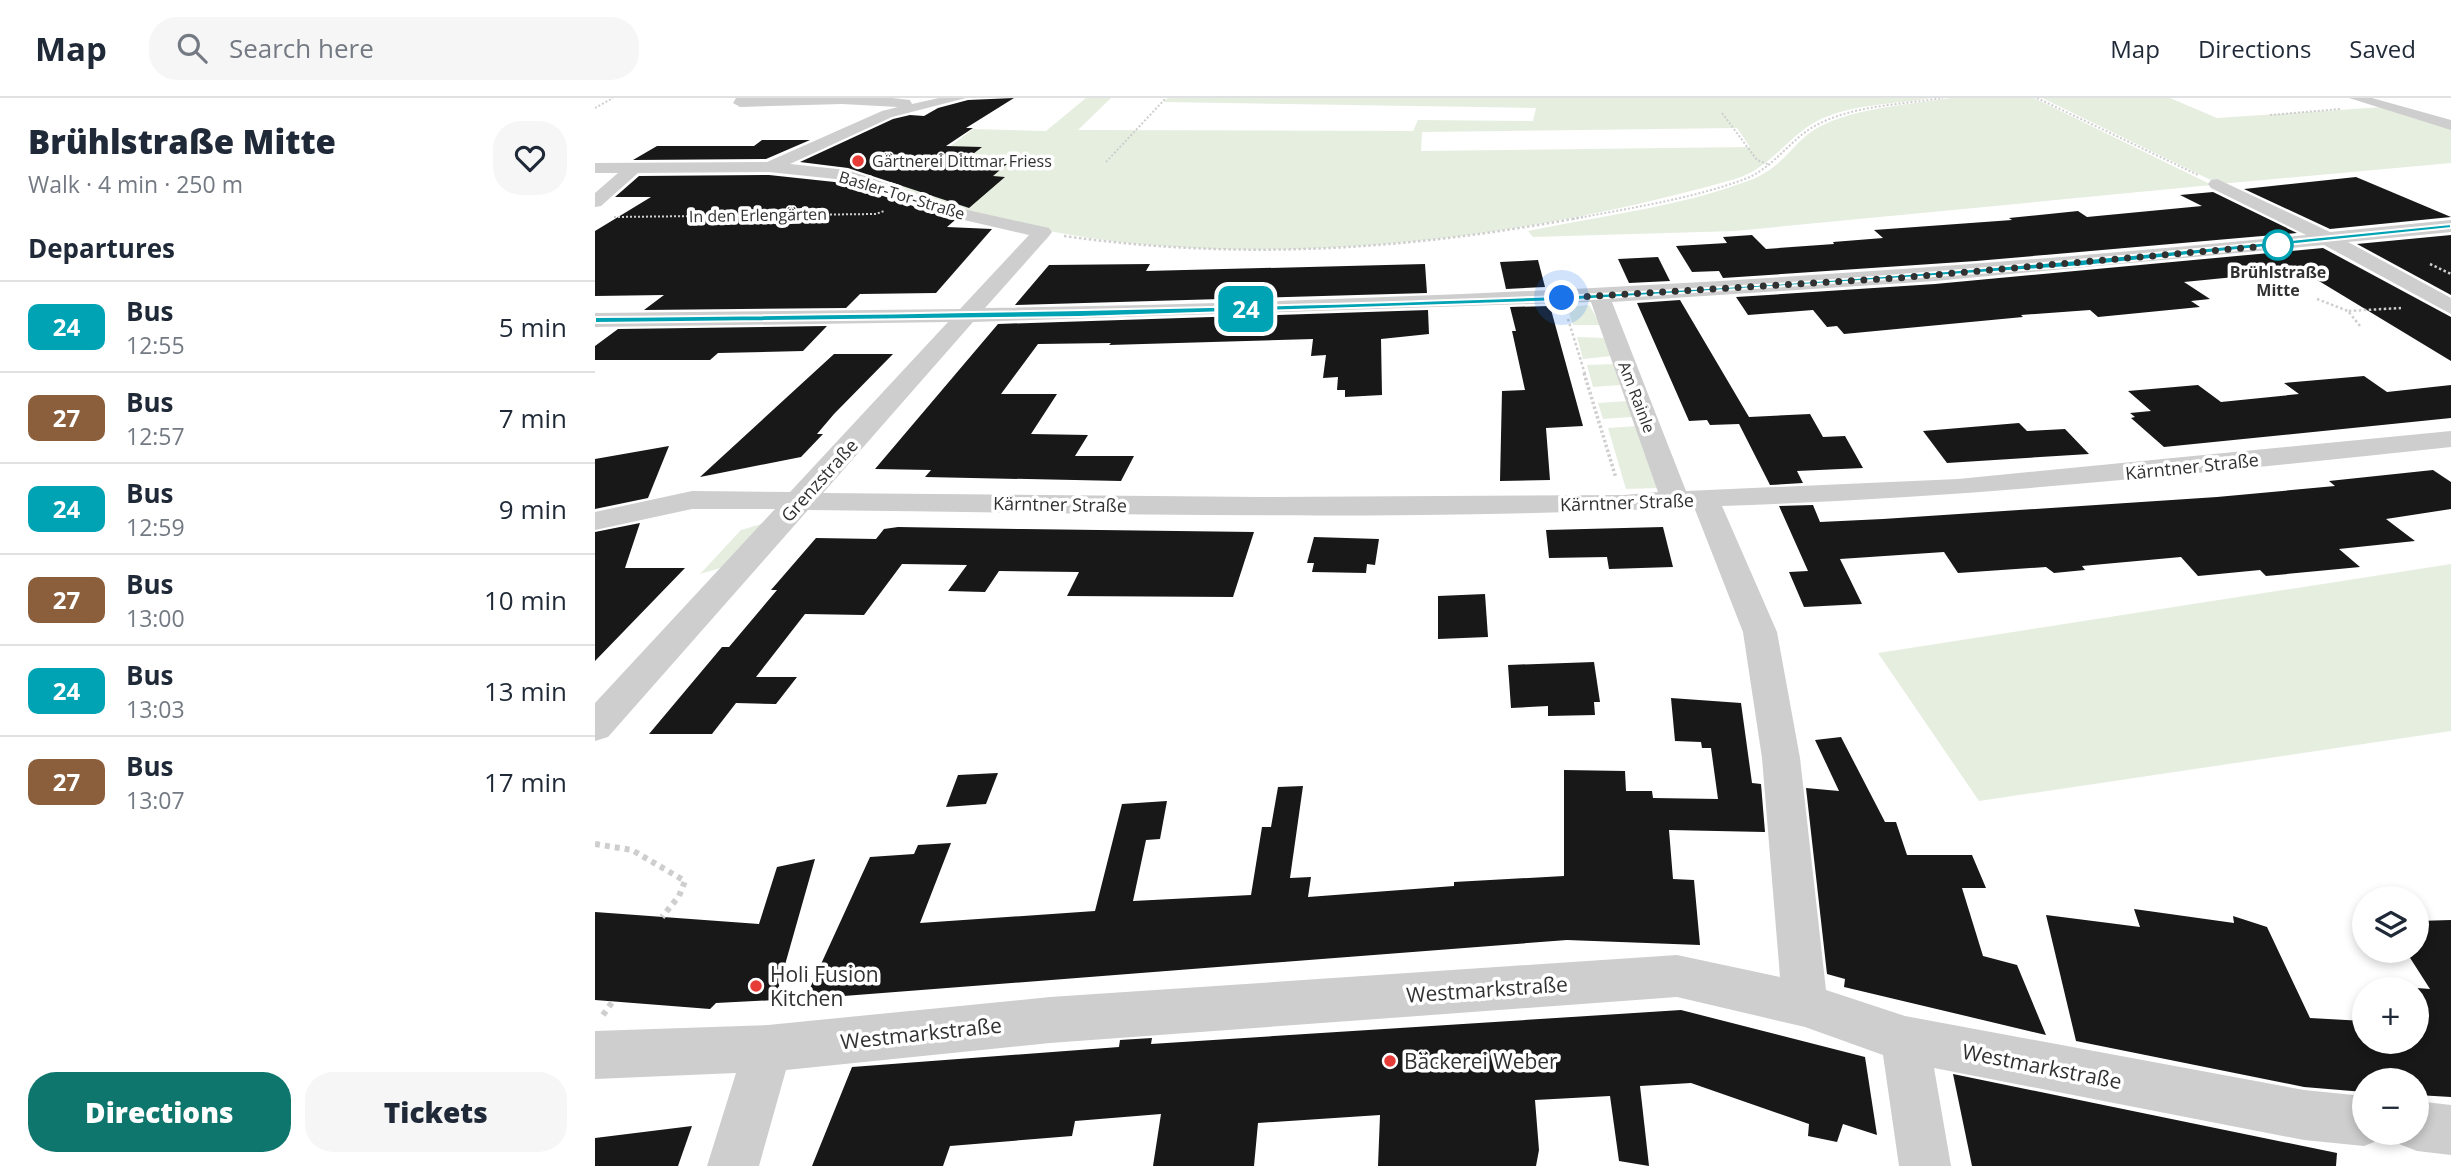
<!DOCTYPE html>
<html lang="en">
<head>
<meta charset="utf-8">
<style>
  body { margin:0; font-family:"Open Sans",sans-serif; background:#f6f6f7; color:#1f2937; height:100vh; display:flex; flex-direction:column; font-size:26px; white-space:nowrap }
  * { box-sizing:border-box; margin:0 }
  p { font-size:23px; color:#747a83 }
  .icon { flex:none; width:38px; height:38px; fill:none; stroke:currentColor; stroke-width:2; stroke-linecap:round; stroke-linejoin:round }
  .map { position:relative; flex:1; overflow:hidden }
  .sheet { display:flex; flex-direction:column; background:#fff; width:595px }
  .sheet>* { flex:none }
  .badge { padding:0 14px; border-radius:10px; font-size:24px; line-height:46px }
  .tools { position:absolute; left:1757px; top:788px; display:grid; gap:14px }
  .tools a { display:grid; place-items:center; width:77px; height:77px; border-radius:50%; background:#fff; box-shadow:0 4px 10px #0003; font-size:35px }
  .you { position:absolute; width:35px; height:35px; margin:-18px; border:5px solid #fff; border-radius:50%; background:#1a73e8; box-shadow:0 0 0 10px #1a73e833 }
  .map>.badge { position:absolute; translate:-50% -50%; box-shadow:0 0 0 4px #fff }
  h2 { padding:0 28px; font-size:26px; line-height:63px }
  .round { display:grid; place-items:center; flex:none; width:74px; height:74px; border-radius:28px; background:#f6f6f7 }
  .summary { display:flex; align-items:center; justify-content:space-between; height:119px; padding:0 28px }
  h1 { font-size:33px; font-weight:800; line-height:52px }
  .button { display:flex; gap:14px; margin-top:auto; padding:14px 28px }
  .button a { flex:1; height:80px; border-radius:28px; background:#0f766e; color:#fff; font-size:28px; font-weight:800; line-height:80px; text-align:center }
  .button a+a { background:#f6f6f7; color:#1f2937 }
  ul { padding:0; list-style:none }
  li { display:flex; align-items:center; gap:21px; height:91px; padding:0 28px; border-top:2px solid #e0e1e3 }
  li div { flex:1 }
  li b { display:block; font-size:26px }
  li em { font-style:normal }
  li .badge { min-width:77px; font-weight:700; text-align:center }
  header { display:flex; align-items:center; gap:42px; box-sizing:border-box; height:98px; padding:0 35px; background:#fff; border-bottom:2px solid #e0e1e3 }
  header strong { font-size:33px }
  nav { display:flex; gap:38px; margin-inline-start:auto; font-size:24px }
  .search { width:490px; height:63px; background:#f6f6f7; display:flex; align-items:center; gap:18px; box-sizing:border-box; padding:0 24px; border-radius:28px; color:#747a83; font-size:26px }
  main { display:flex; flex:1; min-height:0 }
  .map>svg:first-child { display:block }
</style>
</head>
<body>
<header>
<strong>Map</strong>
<div class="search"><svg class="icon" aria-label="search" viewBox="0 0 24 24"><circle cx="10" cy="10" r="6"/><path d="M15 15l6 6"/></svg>Search here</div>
<nav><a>Map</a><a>Directions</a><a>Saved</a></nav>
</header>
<main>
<section class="sheet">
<div class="summary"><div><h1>Brühlstraße Mitte</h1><p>Walk · 4 min · 250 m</p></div><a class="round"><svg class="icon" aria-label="heart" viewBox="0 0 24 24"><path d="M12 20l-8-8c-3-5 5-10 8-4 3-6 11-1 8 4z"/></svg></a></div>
<h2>Departures</h2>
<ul>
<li><span class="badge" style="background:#00a3b4;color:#fff">24</span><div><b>Bus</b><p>12:55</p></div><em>5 min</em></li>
<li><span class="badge" style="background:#8b5e3c;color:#fff">27</span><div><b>Bus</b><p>12:57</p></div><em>7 min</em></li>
<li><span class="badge" style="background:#00a3b4;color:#fff">24</span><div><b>Bus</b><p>12:59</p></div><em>9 min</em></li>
<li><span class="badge" style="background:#8b5e3c;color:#fff">27</span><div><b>Bus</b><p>13:00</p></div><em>10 min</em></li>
<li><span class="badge" style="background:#00a3b4;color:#fff">24</span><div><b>Bus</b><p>13:03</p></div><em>13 min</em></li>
<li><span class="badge" style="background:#8b5e3c;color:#fff">27</span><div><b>Bus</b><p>13:07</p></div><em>17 min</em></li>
</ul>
<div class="button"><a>Directions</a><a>Tickets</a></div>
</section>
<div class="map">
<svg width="1856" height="1068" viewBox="0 0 1856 1068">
  <rect width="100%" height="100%" fill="#fff"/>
  <g fill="#e6eee0" fill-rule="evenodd">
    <path d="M 491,0 L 516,0 L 483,32 L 818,33 L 823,22 L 938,23 L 941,10 L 569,4 L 573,0 L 1338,0 C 1302,6 1255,6 1222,23 C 1191,40 1175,71 1140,81 C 889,153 549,192 303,88 L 378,31 L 451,33 ZM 1142,30 L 1155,49 L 826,53 L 827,34 Z"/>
    <path d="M 1355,0 L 1439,0 L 1617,87 L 1140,133 L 938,139 L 933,133 C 1005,118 1090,108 1158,81 C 1191,67 1200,41 1224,29 C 1262,9 1313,7 1355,0 Z"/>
    <polygon points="1447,0 1575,0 1622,20 1788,9 1856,28 1856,65 1624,86"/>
    <polygon points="994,207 1006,227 978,227 972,209"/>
    <polygon points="982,239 1010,240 1017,258 988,261"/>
    <polygon points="1019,266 1026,287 998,289 992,267"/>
    <polygon points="1032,303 1037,319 1008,321 1003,305"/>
    <polygon points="1042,328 1062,390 1031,391 1013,330"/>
    <polygon points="170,425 132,468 105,476 146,432"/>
    <polygon points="1856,466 1856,633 1384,703 1283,555"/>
  </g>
  <g fill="#181818">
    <polygon points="419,0 371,30 378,30 351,48 387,49 365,66 412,66 398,78 410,79 374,110 253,70 205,64 298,21 315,17 329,18 343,10 373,2"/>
    <polygon points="167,42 215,42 171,61 38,62 62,48 159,48"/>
    <polygon points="174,77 249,85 360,122 352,129 397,131 341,195 265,196 251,210 49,212 69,197 0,198 0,133 56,99 20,99 44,78"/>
    <polygon points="1761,79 1856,119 1735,131 1649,91"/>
    <polygon points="1618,94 1702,135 1381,163 1128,180 1124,173 1097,174 1081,148 1132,145 1128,139 1157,137 1171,151 1239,146 1238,144 1288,140 1279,132 1417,122 1414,120 1483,113 1492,119 1607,108 1585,97"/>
    <polygon points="1856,137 1856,197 1762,146"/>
    <polygon points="1728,150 1856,219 1856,263 1714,177 1695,178 1690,174 1589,184 1615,201 1596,203 1605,209 1503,219 1495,212 1426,217 1428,219 1249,236 1242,228 1232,229 1218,212 1153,217 1141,199 1340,186"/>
    <polygon points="1063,159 1075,183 1034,185 1023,161"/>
    <polygon points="943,162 950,189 911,191 905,164"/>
    <polygon points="555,166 551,173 830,166 832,195 420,207 454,167"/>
    <polygon points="1085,202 1154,319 1215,316 1228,339 1250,338 1268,370 1202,373 1208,385 1175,387 1144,326 1115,327 1112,322 1094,323 1042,205"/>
    <polygon points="955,208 988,328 951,330 955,382 905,383 907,293 930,292 917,233 921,233 915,209"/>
    <polygon points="833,212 834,236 786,241 787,297 750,299 750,292 742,292 743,279 728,280 731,257 716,258 718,241 514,247 516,245 443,246 406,296 462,296 436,336 493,337 480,358 539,358 526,383 330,379 336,372 280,371 403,226"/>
    <polygon points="232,228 208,253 123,255 115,262 0,262 0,248 23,231"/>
    <polygon points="239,256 298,256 239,316 222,336 228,336 206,359 105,379"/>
    <polygon points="1769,278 1792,294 1856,287 1856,320 1569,349 1536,320 1540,319 1535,315 1556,313 1533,293 1603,287 1626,304 1704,296 1689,285"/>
    <polygon points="1424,325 1432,333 1470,331 1494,356 1352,365 1328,333"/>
    <polygon points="74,348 53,400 0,411 0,361"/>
    <polygon points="1838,372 1856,384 1856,411 1791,421 1820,443 1744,451 1765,469 1671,478 1665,472 1603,478 1586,459 1487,468 1490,472 1459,475 1451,469 1363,475 1349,454 1245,461 1267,506 1209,509 1194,474 1213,473 1184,408 1218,407 1225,424 1288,421 1622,399 1740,388 1734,383"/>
    <polygon points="45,425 30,470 90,470 0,563 0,434"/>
    <polygon points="303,429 427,431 659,434 638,499 472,498 484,474 404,473 390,494 353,493 372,467 307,466 269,517 210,516 161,579 202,579 181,606 141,605 117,636 54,636 127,549 134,549 182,492 176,492 221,440 281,441 289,431"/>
    <polygon points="1068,429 1078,469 1014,471 1012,459 954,460 951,432"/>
    <polygon points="719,439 784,441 780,467 772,466 771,475 717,474 719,465 712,465"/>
    <polygon points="890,496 893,539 843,541 843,498"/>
    <polygon points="999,564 1005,604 999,604 1000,617 953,618 953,608 916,610 913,567"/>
    <polygon points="1076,600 1146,605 1157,685 1166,686 1170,734 1074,732 1078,781 1099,782 1105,847 972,842 210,901 275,759 319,756 323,747 356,745 325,825 500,813 527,706 572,703 565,741 551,742 538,803 656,797 667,729 676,729 683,689 708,688 695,780 716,779 713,799 859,788 859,784 969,778 969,672 1030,673 1031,693 1057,693 1058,700 1123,701 1116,650 1107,650 1106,644 1080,643"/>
    <polygon points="1246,639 1290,724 1301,724 1312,757 1377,757 1391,790 1367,790 1388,858 1422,867 1451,937 1249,889 1250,881 1232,876 1211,690 1244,693 1220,642"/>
    <polygon points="403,675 391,706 351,709 363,677"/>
    <polygon points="220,761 180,902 121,905 115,911 0,902 0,814 164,826 182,769"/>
    <polygon points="1539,811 1639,825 1638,818 1672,829 1715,920 1769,923 1769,943 1822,943 1822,890 1835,891 1810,852 1822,852 1822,823 1856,822 1856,999 1822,997 1822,982 1769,982 1769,994 1709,989 1481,943 1451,817 1545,829"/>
    <polygon points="1086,912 1270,959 1282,1037 1248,1026 1242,1044 1213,1038 1214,1026 1096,985 1045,988 1054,1068 1024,1063 1015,998 940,1002 944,1052 941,1068 783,1068 785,1017 663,1025 659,1068 558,1068 566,1016 480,1023 477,1038 355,1048 348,1068 217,1068 257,969 524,949 525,942 557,940 556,946"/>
    <polygon points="1358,976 1742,1055 1741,1068 1377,1068"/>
    <polygon points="97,1028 83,1068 0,1068 0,1040"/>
  </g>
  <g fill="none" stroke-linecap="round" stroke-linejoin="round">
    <g stroke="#cecece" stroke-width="2" stroke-dasharray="2 2" stroke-linecap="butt">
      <polyline points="1442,0 1603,77"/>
      <polyline points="0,10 18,0"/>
      <polyline points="1127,15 1162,62 1175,67"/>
      <polyline points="1675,17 1745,11"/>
      <polyline points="511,64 571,0"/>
      <polyline points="19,119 281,116 289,113"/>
      <path d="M 978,121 C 1035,110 1096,101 1150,81 C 1178,70 1193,44 1218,29 C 1256,7 1305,7 1348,0"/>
    </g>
    <g stroke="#cecece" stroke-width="2.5" stroke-dasharray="2.5 2.5" stroke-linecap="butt">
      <path d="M 469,138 C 646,163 812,152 988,119"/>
      <polyline points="1835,166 1856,176"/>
      <polyline points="1722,201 1753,213"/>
      <polyline points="973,221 990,276"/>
      <polyline points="1765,228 1753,213 1806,210"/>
    </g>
    <polyline stroke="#cecece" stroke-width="3.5" stroke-dasharray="2.5 2.5" stroke-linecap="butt" points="989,275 1021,380"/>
    <g stroke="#cecece" stroke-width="6" stroke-dasharray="5 5" stroke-linecap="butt">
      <polyline points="0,746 37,752 90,783 84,798 67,819"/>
      <polyline points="8,917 18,903"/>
    </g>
    <g fill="#cecece" fill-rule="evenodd">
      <path d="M 141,0 L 297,0 L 315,2 L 317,6 L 344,0 L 371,0 L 297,19 L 195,66 L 252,72 L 368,111 L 454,130 L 457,134 L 454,138 L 390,210 C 832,203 1271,180 1711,137 L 1616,90 L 1613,86 L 1616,82 L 1622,81 L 1735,134 L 1856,122 L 1856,134 L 1753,144 L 1856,200 L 1856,216 L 1729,147 L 1340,183 L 1017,204 L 1091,393 L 1363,381 L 1856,333 L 1856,349 C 1613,375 1371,400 1127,408 L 1182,534 L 1205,660 L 1231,892 L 1310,918 L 1709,992 L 1769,998 L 1769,1034 L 1790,1034 L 1787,1041 L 1769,1048 L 1709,1042 L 1339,970 L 1356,1068 L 1304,1068 L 1288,957 L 1210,929 L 1082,899 L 455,945 L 191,972 L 164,1068 L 112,1068 L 141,975 L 0,981 L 0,933 L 173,927 L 455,899 L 1082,857 L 1185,879 L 1167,660 L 1148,534 L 1099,409 C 804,424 508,415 213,412 L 13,639 L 0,643 L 0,605 L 180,411 L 97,411 L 0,432 L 0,414 L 97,393 L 195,394 L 353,224 L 0,229 L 0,215 L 365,211 L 434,137 L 356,119 L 250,82 L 174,74 L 43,75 L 6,108 L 0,109 L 0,95 L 23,75 L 0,75 L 0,65 L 172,64 L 287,13 L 303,9 L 247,6 L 145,9 L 138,5 ZM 996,204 L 1063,394 L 1029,397 L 666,399 L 228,395 L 378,224 Z"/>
      <polygon points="1754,0 1777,0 1856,22 1856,32"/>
      <polygon points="1822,1003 1856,1007 1856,1057 1822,1053 1804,1046 1799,1034 1822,1034"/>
    </g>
  </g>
  <path fill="#00a3b4" stroke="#fff" stroke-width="2" d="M 1856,126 L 1856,130 L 1488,168 L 967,203 L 484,219 L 0,225 L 0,219 C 321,216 641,211 962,198 C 1261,185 1559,156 1856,126 Z"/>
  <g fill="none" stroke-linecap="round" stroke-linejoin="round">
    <polyline stroke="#313131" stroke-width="7" stroke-dasharray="0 12.6" points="967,200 1303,180 1683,147"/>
  </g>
  <g fill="#e63b36" stroke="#fff" stroke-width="2.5">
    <circle cx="263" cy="63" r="7"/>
    <circle cx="161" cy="888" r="7"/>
    <circle cx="795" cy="963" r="7"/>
  </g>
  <circle fill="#fff" stroke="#00a3b4" stroke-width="3.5" cx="1683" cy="147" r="14"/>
  <g text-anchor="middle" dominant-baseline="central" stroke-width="7" stroke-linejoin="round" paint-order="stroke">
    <g font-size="16" fill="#313131" stroke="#fff" text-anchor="start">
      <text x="277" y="63">Gärtnerei Dittmar Friess</text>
    </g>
    <g font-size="16" fill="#313131" stroke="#fff">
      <text transform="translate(307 97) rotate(17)">Basler-Tor-Straße</text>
      <text transform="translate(163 117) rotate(-1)">In den Erlengärten</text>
      <text transform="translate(1042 299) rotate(69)">Am Rainle</text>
    </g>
    <g font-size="16" font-weight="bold" fill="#313131" stroke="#fff">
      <text x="1683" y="174">Brühlstraße<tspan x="1683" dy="18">Mitte</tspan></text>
    </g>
    <g font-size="18" fill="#313131" stroke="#fff">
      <text transform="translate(1597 368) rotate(-6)">Kärntner Straße</text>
      <text transform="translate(224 382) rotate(-48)">Grenzstraße</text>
      <text transform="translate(1032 404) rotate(-2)">Kärntner Straße</text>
      <text transform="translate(465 406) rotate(1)">Kärntner Straße</text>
    </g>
    <g font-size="21" fill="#313131" stroke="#fff" text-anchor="start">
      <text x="175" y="876">Holi Fusion<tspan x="175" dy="24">Kitchen</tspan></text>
      <text x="809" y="963">Bäckerei Weber</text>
    </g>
    <g font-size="21" fill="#313131" stroke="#fff">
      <text transform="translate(892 891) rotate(-4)">Westmarkstraße</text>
      <text transform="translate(326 935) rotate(-6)">Westmarkstraße</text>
      <text transform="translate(1447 968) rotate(11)">Westmarkstraße</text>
    </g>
  </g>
</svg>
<div class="tools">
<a><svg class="icon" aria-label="layers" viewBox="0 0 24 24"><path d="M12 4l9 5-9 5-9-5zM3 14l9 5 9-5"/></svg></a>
<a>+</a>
<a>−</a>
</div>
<div class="you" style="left:967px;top:200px"></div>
<b class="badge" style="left:651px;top:211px;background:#00a3b4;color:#fff">24</b>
</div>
</main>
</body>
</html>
